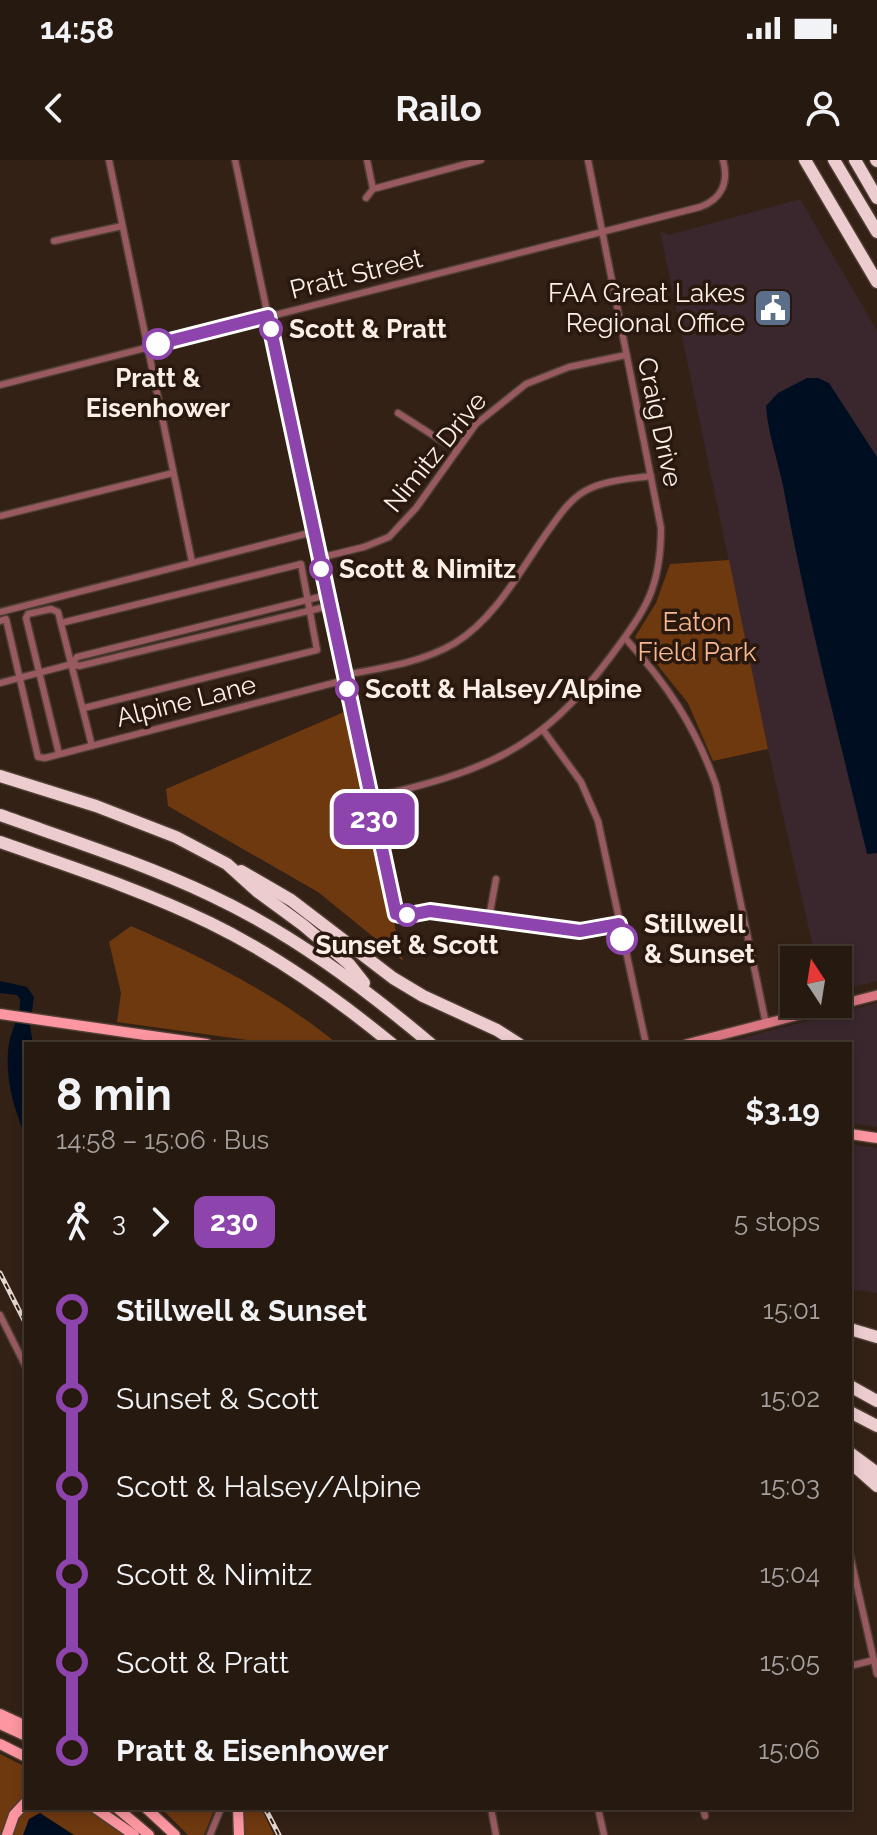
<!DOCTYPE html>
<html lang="en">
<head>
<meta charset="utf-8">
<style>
  body { margin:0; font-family:Raleway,sans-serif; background:#2e2219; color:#f1f3f6; height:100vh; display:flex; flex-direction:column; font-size:30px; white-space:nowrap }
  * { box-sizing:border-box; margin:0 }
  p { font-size:26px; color:#a4a09f }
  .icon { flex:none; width:44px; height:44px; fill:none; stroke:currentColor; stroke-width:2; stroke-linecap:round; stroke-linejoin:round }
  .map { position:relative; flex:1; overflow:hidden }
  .side { position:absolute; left:24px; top:882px; width:828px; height:768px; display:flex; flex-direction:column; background:#261910; border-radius:0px; box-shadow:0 4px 12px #0003,0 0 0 2px #423830 }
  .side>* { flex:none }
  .badge { padding:0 16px; border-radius:12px; font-size:28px; line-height:52px }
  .needle { width:52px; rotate:348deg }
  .buttons { position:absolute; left:780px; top:786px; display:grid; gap:16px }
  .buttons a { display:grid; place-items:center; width:72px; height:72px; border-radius:0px; background:#261910; box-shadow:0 4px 12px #0003,0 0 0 2px #423830; font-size:40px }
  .map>.badge { position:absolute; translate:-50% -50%; box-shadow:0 0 0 4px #fff }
  .legs { display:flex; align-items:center; gap:12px; height:88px; padding:0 32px; font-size:26px }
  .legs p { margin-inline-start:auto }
  .summary { display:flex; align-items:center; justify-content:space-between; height:136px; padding:0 32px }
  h1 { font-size:44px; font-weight:700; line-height:60px }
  ul { padding:0 32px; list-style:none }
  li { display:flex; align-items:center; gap:28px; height:88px; font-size:30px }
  li i { display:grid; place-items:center; width:12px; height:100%; margin:0 10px; background:currentColor }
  li i::after { content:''; width:20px; height:20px; margin:-10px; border:6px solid; border-radius:50%; background:#261910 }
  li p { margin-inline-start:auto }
  li:first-child i { background:linear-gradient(#0000 50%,currentColor 0) }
  li:last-child i { background:linear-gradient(currentColor 50%,#0000 0) }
  .status { display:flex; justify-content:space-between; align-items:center; height:56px; padding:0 40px; background:#261910; direction:ltr }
  .status svg { height:22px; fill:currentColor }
  header { display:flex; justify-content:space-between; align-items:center; height:104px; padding:0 32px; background:#261910; font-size:36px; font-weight:700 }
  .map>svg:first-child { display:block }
</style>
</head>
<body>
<div class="status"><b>14:58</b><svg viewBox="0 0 49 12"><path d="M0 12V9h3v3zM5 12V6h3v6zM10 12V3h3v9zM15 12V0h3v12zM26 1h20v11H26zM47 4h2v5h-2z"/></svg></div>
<header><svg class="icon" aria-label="back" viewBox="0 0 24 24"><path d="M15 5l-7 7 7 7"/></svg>Railo<svg class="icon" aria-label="person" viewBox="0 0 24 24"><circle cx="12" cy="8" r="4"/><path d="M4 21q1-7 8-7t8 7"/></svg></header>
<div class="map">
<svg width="877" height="1675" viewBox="0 0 877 1675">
  <rect width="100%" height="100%" fill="#332116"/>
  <g fill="#3a272d">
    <polygon points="800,39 877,171 877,821 838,831 838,800 816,800 768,589 660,71 669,75"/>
    <polygon points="877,843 877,967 850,963 850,884 722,883"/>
    <polygon points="850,984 877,988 877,1133 850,1129"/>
  </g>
  <g fill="#6f3910">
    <polygon points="729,400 768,589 713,601 688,543 635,477 656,443 670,404"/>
    <polygon points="344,552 403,801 318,732 168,646 166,629"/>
    <path d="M 131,766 C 202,797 273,832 334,881 L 334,884 L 275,884 L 117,862 L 121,833 L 109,782 Z"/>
    <polygon points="0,1594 26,1607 26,1637 8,1655 3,1675 0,1675"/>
    <polygon points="26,1648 89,1648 127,1675 12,1675 18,1657"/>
    <polygon points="161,1648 215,1648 204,1675 188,1675"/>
    <polygon points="243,1648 261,1648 274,1675 244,1675"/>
  </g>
  <g fill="#000e21">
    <path d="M 807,218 L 818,218 L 829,223 L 877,297 L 877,693 L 867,694 C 839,575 807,456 785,336 C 780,306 768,276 766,246 L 778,233 Z"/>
    <path d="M 0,821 L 27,827 L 34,837 L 30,866 L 33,884 L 26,884 L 26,977 C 13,947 4,915 9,883 C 12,867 21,856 20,839 L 17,835 L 0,833 Z"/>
    <polygon points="40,1653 74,1675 23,1675 29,1659"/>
  </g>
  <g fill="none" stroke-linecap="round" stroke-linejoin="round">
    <defs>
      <g id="street">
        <polyline points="109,0 192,402"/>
        <polyline points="235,0 393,749 396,754 404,756 430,751 580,771 619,764"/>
        <polyline points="373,29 481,0"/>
        <polyline points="366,38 373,29 367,0"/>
        <polyline points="54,81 122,66"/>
        <path d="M 0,225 L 700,47 C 722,39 729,22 723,0"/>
        <polyline points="398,253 456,290"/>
        <polyline points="0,356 173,313"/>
        <polyline points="319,398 364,387 389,377 416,348 476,264 526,224 569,207 626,195"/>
        <polyline points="0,452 313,372"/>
        <polyline points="0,461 6,459 38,597 45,598 345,520"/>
        <polyline points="61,463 301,404 317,490 84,548"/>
        <path d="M 625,478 C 667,524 695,566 716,625 L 766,864"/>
        <polyline points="72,504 77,497 327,435"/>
        <path d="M 344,515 C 382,508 421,503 455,483 C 496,458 521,409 548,371 C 559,356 569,340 585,331 C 604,320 630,319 651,316"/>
        <polyline points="0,523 72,504 79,506 329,446"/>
        <polyline points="543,570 581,622 598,661 646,884"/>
        <polyline points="59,594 26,458 28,454 51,449 58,452 92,586"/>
        <path d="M 370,638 C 483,611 539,593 611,496 C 646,449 661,428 661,368 L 588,0"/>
        <polyline points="489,758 496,719"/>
        <polyline points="0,1155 26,1207"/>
        <polyline points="850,1395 877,1514"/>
        <polyline points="850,1506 874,1500"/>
        <polyline points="491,1648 496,1675"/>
        <polyline points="598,1648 604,1675"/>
        <polyline points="703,1648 705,1656"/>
        <polyline points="210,1675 221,1648"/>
      </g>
      <polyline id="secondary" points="686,884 877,835"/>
      <g id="primary">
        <polyline points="0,854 207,884"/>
        <polyline points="850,974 877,978"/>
        <polyline points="0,1554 26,1566"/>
        <polyline points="0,1564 26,1576"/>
        <polyline points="0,1584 26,1597"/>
        <polyline points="95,1648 134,1675"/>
        <polyline points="117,1648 149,1675"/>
        <polyline points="146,1648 175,1675"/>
        <polyline points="238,1648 239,1675"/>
        <polyline points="7,1675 14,1655 26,1642"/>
      </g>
      <g id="highway">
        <polyline points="805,0 877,122"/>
        <polyline points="834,0 877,72"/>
        <polyline points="855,0 877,38"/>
        <polyline points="876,0 877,1"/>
        <polyline points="0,616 96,646 176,677 227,704 258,732 303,765 349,804 364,823"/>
        <path d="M 0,655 C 70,680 142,703 210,735 C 291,773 362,826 431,884"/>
        <path d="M 0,682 C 71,707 142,730 210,763 C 276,795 336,838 392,884"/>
        <polyline points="241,711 291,740 393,818 423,836 497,870 519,884"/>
        <polyline points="850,1169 877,1177"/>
        <polyline points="850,1226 877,1241"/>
        <polyline points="850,1252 877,1266"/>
        <polyline points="850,1293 877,1313"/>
        <polyline points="850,1302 877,1326"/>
      </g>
    </defs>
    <use href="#street" stroke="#4f3e33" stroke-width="9"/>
    <use href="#secondary" stroke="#4f3e33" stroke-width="12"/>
    <use href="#primary" stroke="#4f3e33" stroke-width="13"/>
    <use href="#highway" stroke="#4f3e33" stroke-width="15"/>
    <use href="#street" stroke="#985a60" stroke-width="6"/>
    <use href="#secondary" stroke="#d97681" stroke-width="9"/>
    <use href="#primary" stroke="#fc96a0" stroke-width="10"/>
    <use href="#highway" stroke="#ecccce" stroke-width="12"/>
    <defs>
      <g id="rail">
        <polyline points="0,1113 26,1164"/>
        <polyline points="265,1648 279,1675"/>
      </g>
    </defs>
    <use href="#rail" stroke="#e3d7cf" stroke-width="5"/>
    <use href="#rail" stroke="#29180d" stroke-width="2" stroke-dasharray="6" stroke-linecap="butt"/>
  </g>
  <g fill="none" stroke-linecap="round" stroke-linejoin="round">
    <defs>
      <polyline id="line-1" points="158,184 268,156 396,754 404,756 430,751 580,771 619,764 622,779"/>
    </defs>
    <use href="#line-1" stroke="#fff" stroke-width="18"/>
    <use href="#line-1" stroke="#8e44ad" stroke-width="12"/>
  </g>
  <defs>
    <symbol id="civic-square" viewBox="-11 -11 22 22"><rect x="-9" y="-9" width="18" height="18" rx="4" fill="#5c6f8a" stroke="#29180d"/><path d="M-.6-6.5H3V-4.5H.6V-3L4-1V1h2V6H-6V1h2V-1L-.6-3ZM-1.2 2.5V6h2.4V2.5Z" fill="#fff"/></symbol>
  </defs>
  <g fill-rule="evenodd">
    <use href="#civic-square" x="751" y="126" width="44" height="44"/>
  </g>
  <g fill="#fff" stroke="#8e44ad" stroke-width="4">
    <circle cx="271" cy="169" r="10"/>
    <circle cx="158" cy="184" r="14"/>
    <circle cx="321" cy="409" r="10"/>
    <circle cx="347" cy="529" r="10"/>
    <circle cx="407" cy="755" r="10"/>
    <circle cx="622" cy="779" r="14"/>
  </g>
  <g text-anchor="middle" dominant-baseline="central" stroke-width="7" stroke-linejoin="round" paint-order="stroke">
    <g font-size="26" fill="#faeee7" stroke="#29180d">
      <text transform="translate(356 114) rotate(-14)">Pratt Street</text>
      <text transform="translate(660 262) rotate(78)">Craig Drive</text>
      <text transform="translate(435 292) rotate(-51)">Nimitz Drive</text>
      <text transform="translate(186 541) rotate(-14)">Alpine Lane</text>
    </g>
    <g font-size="26" fill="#faeee7" stroke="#29180d" text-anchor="end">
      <text x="745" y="133">FAA Great Lakes<tspan x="745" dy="30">Regional Office</tspan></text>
    </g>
    <g font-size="26" font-weight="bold" fill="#faeee7" stroke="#29180d" text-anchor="start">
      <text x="289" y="169">Scott &amp; Pratt</text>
      <text x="158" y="218" text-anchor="middle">Pratt &amp;<tspan x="158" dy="30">Eisenhower</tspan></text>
      <text x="339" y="409">Scott &amp; Nimitz</text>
      <text x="365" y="529">Scott &amp; Halsey/Alpine</text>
      <text x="644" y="764">Stillwell<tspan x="644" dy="30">&amp; Sunset</tspan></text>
      <text x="407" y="785" text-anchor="middle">Sunset &amp; Scott</text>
    </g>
    <g font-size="26" fill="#f7b791" stroke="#29180d">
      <text x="697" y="462">Eaton<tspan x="697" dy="30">Field Park</tspan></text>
    </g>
  </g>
</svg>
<div class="buttons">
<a><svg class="needle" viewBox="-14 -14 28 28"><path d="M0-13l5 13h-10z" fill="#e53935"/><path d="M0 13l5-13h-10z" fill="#a4a09f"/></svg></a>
</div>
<b class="badge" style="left:374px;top:659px;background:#8e44ad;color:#fff">230</b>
<section class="side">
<div class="summary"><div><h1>8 min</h1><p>14:58 – 15:06 · Bus</p></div><b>$3.19</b></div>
<div class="legs"><svg class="icon" aria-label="walk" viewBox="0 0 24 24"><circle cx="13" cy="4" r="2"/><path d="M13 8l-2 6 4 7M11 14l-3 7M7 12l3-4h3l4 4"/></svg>3<svg class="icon" aria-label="forward" viewBox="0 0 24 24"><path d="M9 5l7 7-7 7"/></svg><b class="badge" style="background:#8e44ad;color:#fff">230</b><p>5 stops</p></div>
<ul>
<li><i style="color:#8e44ad"></i><b>Stillwell &amp; Sunset</b><p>15:01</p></li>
<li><i style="color:#8e44ad"></i><span>Sunset &amp; Scott</span><p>15:02</p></li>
<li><i style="color:#8e44ad"></i><span>Scott &amp; Halsey/Alpine</span><p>15:03</p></li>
<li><i style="color:#8e44ad"></i><span>Scott &amp; Nimitz</span><p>15:04</p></li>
<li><i style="color:#8e44ad"></i><span>Scott &amp; Pratt</span><p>15:05</p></li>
<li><i style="color:#8e44ad"></i><b>Pratt &amp; Eisenhower</b><p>15:06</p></li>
</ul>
</section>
</div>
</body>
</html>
